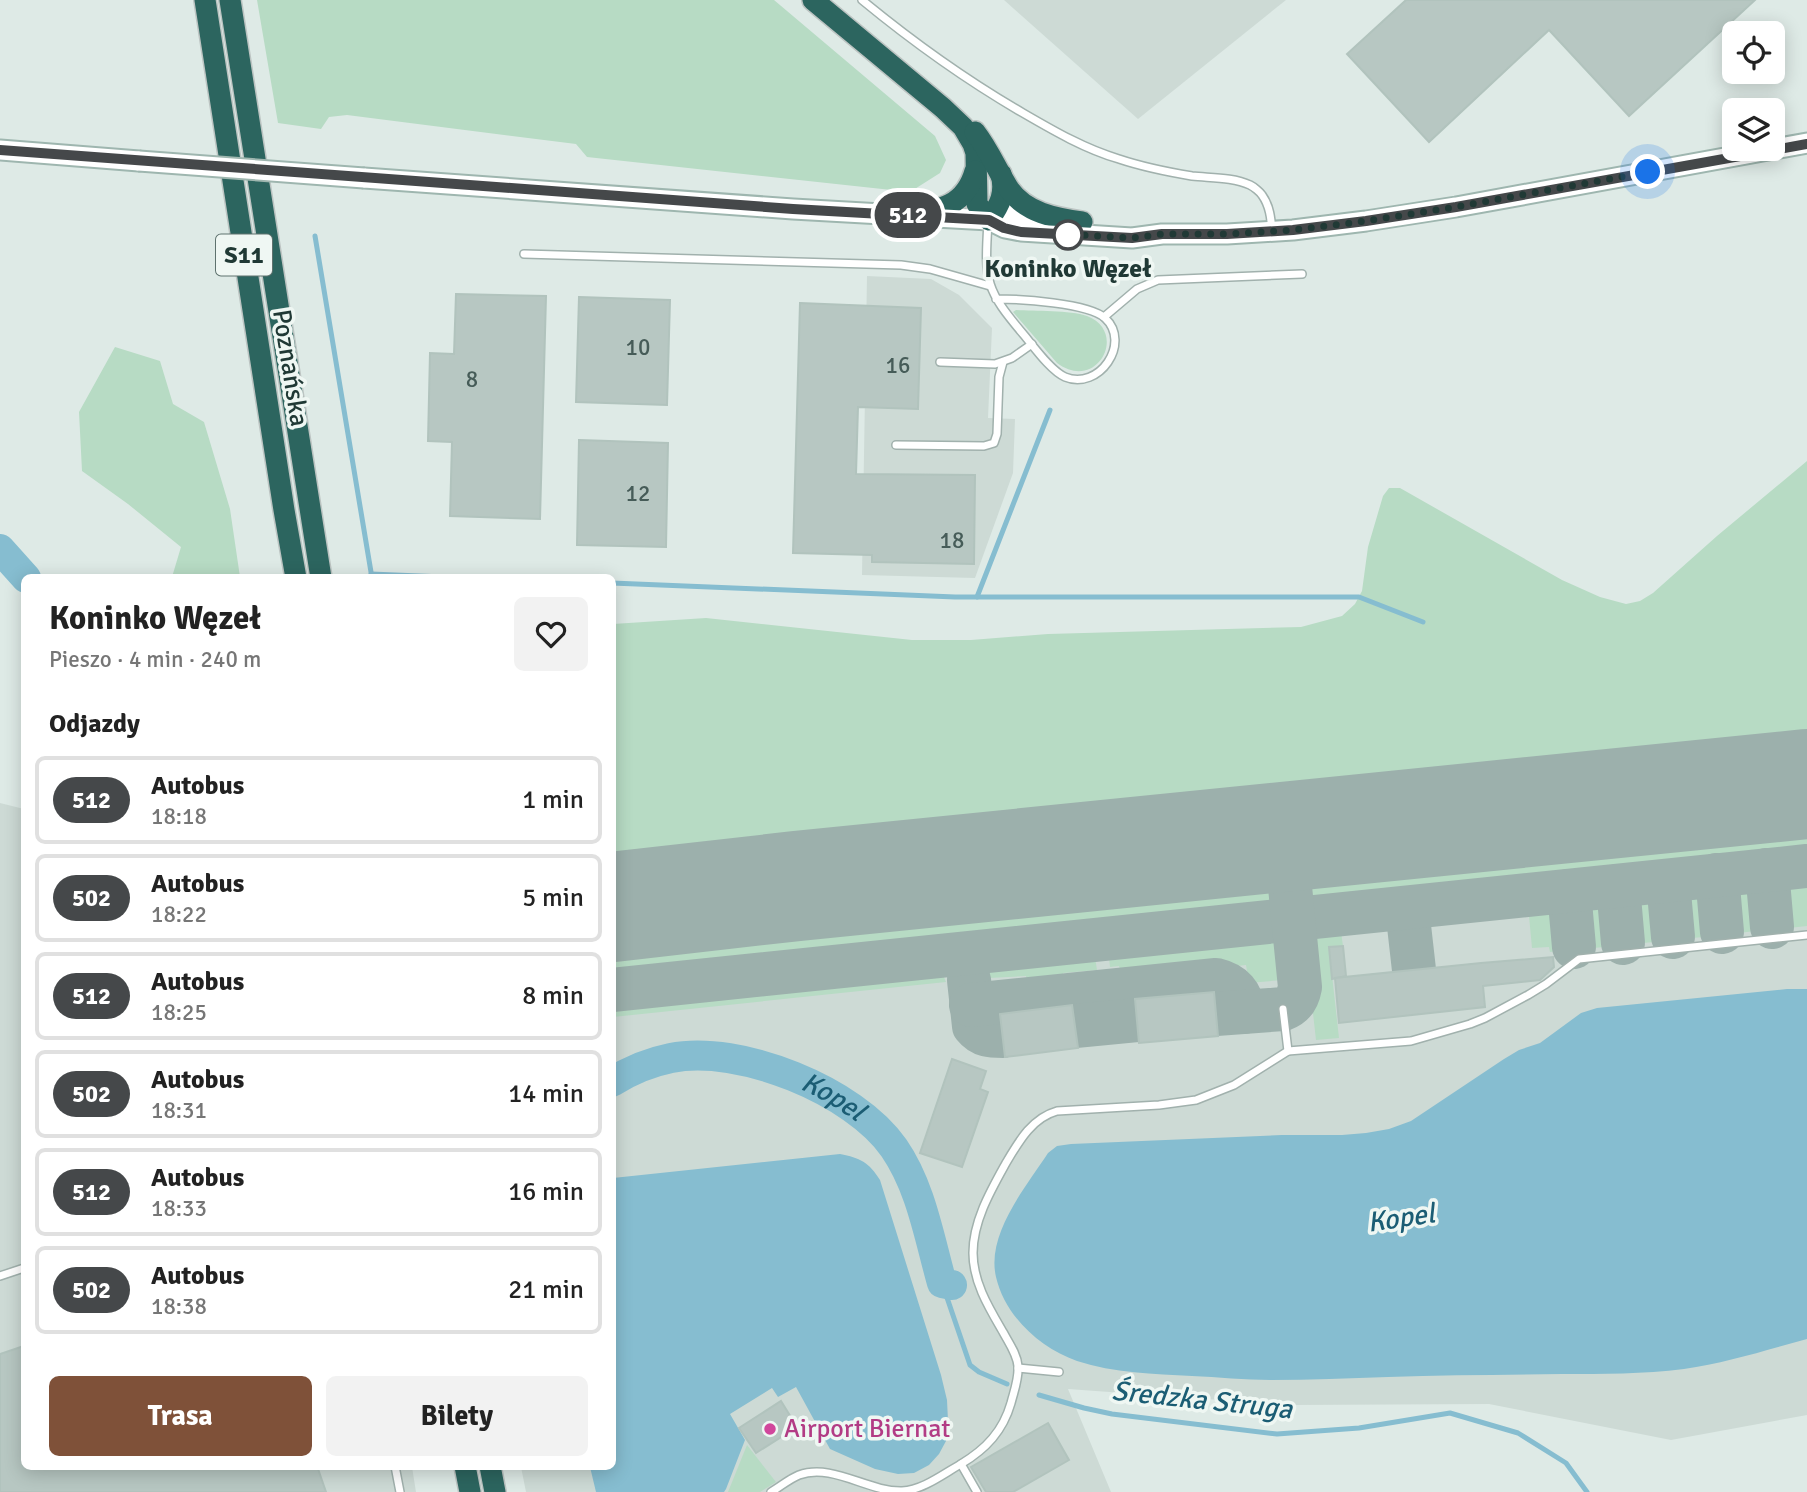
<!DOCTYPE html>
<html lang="pl">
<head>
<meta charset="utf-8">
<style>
  body { margin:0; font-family:Signika,sans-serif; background:#f2f2f2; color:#222; height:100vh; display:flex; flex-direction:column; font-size:26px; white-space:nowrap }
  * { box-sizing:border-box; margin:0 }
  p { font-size:23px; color:#767676 }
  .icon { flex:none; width:38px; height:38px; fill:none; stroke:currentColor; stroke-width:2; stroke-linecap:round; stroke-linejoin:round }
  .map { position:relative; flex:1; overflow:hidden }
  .details { position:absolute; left:21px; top:574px; width:595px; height:896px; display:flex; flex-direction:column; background:#fff; border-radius:10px; box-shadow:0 4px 18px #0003 }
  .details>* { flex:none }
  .badge { padding:0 14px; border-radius:23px; font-size:24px; line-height:46px }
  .tools { position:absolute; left:1722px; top:21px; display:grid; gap:14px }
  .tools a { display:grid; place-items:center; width:63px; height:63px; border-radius:10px; background:#fff; box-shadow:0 4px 18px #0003; font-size:35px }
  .you { position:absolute; width:35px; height:35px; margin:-18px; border:5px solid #fff; border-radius:50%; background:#1a73e8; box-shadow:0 0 0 10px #1a73e833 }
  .map>.badge { position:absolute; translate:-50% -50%; box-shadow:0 0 0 4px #fff }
  h2 { padding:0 28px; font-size:26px; line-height:63px }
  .round { display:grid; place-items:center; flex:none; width:74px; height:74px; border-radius:10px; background:#f2f2f2 }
  .head { display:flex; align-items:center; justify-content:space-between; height:119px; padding:0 28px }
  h1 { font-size:33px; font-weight:800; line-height:52px }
  .cta { display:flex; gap:14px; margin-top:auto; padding:14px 28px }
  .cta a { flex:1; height:80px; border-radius:10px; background:#7f5139; color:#fff; font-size:28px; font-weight:800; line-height:80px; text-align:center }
  .cta a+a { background:#f2f2f2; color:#222 }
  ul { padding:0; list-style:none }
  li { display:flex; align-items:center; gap:21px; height:88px; margin:0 14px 10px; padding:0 14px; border:4px solid #e0e0e0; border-radius:10px }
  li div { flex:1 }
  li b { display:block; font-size:26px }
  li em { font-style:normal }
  li .badge { min-width:77px; font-weight:700; text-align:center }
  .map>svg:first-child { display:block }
</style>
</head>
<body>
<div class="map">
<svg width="1807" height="1492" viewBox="0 0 1807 1492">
  <rect width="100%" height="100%" fill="#deeae6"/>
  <g fill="#cddad5">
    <polygon points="1004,0 1286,0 1138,119"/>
    <polygon points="867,276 931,279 959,295 992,328 988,418 1015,419 1013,473 975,578 862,575"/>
    <polygon points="1807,647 1807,1415 1671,1440 1489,1404 1291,1405 1068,1389 1111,1492 526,1492 521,1467 612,1466 613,772"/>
    <polygon points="0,803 24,809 24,1466 412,1467 416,1492 0,1492"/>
  </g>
  <g fill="#b7dbc4">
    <polygon points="257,0 774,0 935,136 946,160 940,173 910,192 587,157 576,144 347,115 329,117 321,129 278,123"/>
    <path d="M 1016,310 C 1035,311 1070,310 1087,316 C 1129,332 1097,393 1057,363 L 1013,312 Z"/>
    <polygon points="115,347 160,361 173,404 204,422 230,509 240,577 172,577 181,547 128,504 82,471 79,412"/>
    <polygon points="1807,461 1807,760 613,882 613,624 706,618 912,640 971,640 1048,634 1301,627 1342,616 1355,604 1362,591 1368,547 1383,496 1389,488 1400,488 1562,580 1600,597 1626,604 1640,601 1653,593 1717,536"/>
    <polygon points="1807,805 1807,856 1310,908 1301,901 1298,868 1306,856"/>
    <polygon points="1266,861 1278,871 1282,904 1275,911 613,980 613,928"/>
    <polygon points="1807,875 1807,926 1780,929 1776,883 1781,878"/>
    <polygon points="1754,881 1760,885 1764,930 1730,934 1726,888 1730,884"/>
    <polygon points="1704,886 1710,890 1715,936 1681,939 1677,894 1681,889"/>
    <polygon points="1655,891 1661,895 1665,941 1632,944 1627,899 1631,894"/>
    <polygon points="1606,896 1612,901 1616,946 1582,949 1578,904 1582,899"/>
    <polygon points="1557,902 1562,906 1566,950 1550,952 1549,947 1532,948 1528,905"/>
    <polygon points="1333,926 1341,932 1343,946 1329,948 1339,1038 1316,1040 1306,950 1312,949 1309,945 1306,945 1305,936 1311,928"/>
    <polygon points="1277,931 1285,937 1289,972 1282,980 1249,983 1246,965 1145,976 1142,966 1120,969 1119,966 1110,967 1109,957 1115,948"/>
    <polygon points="1089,950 1095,957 1097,970 1063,973 1063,984 988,991 989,984 1027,980 1026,976 989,978 992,959"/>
    <polygon points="939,965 946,982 613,1017 613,999"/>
    <polygon points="747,1445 776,1482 760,1492 728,1492"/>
  </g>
  <g fill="#86bdd0">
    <path d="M 1787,989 L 1807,989 L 1807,1339 C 1766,1350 1726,1363 1684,1369 C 1643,1374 1603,1374 1562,1374 C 1504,1375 1446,1375 1388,1377 C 1349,1378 1310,1380 1271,1380 C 1245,1380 1218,1377 1192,1376 C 1154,1374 1114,1373 1077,1361 C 1040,1348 1005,1316 996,1277 C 986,1234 1026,1187 1048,1153 L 1057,1146 L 1071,1144 L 1282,1135 L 1342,1135 L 1366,1133 L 1389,1129 L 1411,1121 L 1504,1059 L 1519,1050 L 1540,1043 L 1581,1013 L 1597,1008 Z"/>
    <path d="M 840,1154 C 860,1158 869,1162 880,1180 L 941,1375 L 947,1400 L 948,1421 L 946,1441 L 939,1454 L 929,1465 L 914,1473 L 898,1474 L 875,1469 L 830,1449 L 796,1387 L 778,1397 L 772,1388 L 730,1414 L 745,1440 L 726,1489 L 724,1492 L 596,1492 L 590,1467 L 612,1466 L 613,1178 Z"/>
  </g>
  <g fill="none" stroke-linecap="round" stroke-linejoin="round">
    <g stroke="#86bdd0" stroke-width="5">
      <polyline points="315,236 372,578"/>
      <polyline points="371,574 468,578"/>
      <polyline points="612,583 955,597 1359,597 1423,622"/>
      <polyline points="977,597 1050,410"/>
      <polyline points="942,1283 970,1365 979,1372 1007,1384"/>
      <polyline points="1039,1395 1084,1408 1112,1414 1277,1434 1359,1428 1450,1413 1518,1433 1566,1463 1587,1492"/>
    </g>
    <g stroke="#86bdd0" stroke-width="30">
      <polyline points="0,549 26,578"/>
      <path id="s1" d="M 612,1082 C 629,1071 651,1062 671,1058 C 739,1044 855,1091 894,1148 C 921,1187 929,1237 942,1283 L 952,1285"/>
    </g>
    <g stroke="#9cb0ac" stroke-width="44">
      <polyline points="1767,870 1772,927"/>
      <polyline points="1717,875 1722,932"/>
      <polyline points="1668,881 1673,937"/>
      <polyline points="1618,886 1623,943"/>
      <polyline points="1569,891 1574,947"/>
      <polyline points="1407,908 1414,970"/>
      <path d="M 969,980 L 974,1026 C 982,1036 991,1036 1003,1036"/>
      <polyline points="612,990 1807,866"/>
      <path d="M 971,1005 L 1216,980 C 1233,984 1242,994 1244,1012"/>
      <path d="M 1216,1014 L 1283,1009 C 1294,1005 1298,998 1300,987 L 1285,837"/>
      <polyline points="1075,1026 1137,1020"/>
    </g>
    <polyline stroke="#9cb0ac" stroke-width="110" points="612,907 797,886 1807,784"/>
  </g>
  <g fill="#b7c7c2" stroke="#b1c3bd" stroke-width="2">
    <polygon points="1406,0 1755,0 1629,116 1549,30 1429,142 1347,54"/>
    <polygon points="456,294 546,296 540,519 450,516 452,442 428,441 430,353 454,354"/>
    <polygon points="579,297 670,300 667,405 576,402"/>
    <polygon points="800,303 921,308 918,409 858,407 856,474 975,475 974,564 872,562 872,555 793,553"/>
    <polygon points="579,440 668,443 666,547 577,545"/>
    <polygon points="1343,946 1346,976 1332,979 1329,947"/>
    <polygon points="1553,957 1554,967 1540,980 1483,986 1485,1007 1339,1023 1335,978 1481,963"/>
    <polygon points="1214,992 1218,1036 1139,1043 1135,999"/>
    <polygon points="1072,1005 1078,1048 1005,1057 1000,1014"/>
    <polygon points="952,1059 986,1071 980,1089 988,1092 962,1167 920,1153"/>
    <polygon points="24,1346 24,1466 317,1466 326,1492 0,1492 0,1354"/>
    <polygon points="781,1401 797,1427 756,1453 739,1428"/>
    <polygon points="1048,1423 1069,1460 1013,1492 986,1492 971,1467"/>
  </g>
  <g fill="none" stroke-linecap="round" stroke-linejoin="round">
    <defs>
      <g id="lane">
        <path d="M 862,0 C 913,42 966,80 1023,113 C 1054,131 1085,149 1119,159 C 1143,167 1168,172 1192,176 C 1211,178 1233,177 1250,185 C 1254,187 1260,192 1262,195 C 1270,206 1271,219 1272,231"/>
        <path d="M 988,223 C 984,282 986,290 1024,335 C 1034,347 1051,371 1065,377 C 1099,391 1132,343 1105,318 C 1088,303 1020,299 996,299"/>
        <polyline points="524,254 901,265 930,269 990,286"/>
        <polyline points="1104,317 1137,289 1158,280 1302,274"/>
        <polyline points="940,362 995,364 1012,358 1032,344"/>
        <polyline points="896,445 984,446 994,443 997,434 999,377 1003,362"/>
        <polyline points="1288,1051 1411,1041 1470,1024 1485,1018 1528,995 1546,984 1579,959 1807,935"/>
        <polyline points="0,1276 24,1268"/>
        <polyline points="1018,1368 1059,1372"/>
        <polyline points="395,1466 400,1492"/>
        <path d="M 771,1492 C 780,1487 789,1479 799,1475 C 833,1463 868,1492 902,1491 C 923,1490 943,1474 961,1464"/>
        <path d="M 977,1492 L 961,1464 C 986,1449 1003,1431 1011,1403 C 1014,1391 1019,1379 1018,1366 C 1017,1354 1009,1343 1003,1332 C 989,1308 973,1282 973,1253 C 973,1221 991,1190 1006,1163 C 1019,1141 1032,1118 1057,1111 L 1159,1105 L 1196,1100 L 1234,1085 L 1288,1051 L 1283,1009"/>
      </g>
      <g id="secondary">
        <polyline points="0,150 139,161"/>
        <polyline points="364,178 793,209 989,220 1012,214 1047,217"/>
        <polyline points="989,220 1005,228 1021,231 1132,238 1162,234 1227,234 1293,230 1366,221 1456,207 1807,143"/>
      </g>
      <g id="highway">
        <polyline points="205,0 284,510 296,578"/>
        <polyline points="230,0 321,578"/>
        <path d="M 813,0 L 943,108 L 963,127 L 973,144 L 976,153 L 977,204 L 989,220 C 1000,205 1006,193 1001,174"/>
        <path d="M 975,132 C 989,150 997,170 1009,189 C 1026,213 1055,218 1082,222"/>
        <path d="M 907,215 C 939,210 965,207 975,171"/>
        <polyline points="465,1466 470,1492"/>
        <polyline points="490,1466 495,1492"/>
      </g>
    </defs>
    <use href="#lane" stroke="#a1b1ad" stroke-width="10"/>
    <use href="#secondary" stroke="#9eb6af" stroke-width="23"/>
    <use href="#highway" stroke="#bcc4c2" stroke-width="24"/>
    <use href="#lane" stroke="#fff" stroke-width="7"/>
    <use href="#secondary" stroke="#fff" stroke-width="19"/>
    <use href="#highway" stroke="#2c655f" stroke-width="21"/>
    <defs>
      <polyline id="secondary-bridge" points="139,161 364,178"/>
    </defs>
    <use href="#secondary-bridge" stroke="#9eb6af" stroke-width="23" stroke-linecap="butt"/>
    <use href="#secondary-bridge" stroke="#fff" stroke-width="19"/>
  </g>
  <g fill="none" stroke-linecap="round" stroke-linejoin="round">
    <defs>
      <polyline id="line" points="0,150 793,209 989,220 1004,228 1021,232 1132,238 1162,234 1227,234 1293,230 1366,221 1456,207 1807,144"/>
    </defs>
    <use href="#line" stroke="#fff" stroke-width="16"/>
    <use href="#line" stroke="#45484a" stroke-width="10"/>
    <polyline stroke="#203935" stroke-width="7" stroke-dasharray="0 12.6" points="1068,235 1064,234 1132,238 1162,234 1227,234 1293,230 1366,221 1456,207 1648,172"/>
  </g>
  <circle fill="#fff" stroke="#45484a" stroke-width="3.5" cx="1068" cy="235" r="14"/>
  <circle fill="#d1479c" stroke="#eff7f3" stroke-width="2.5" cx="770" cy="1429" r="7"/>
  <g text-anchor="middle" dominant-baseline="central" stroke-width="7" stroke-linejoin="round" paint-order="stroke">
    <g font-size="23" fill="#465c58">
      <text x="638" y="347">10</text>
      <text x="898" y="365">16</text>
      <text x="472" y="379">8</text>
      <text x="638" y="493">12</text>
      <text x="952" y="540">18</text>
    </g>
    <rect fill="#eff7f3" stroke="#5e726e" stroke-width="2" x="216" y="234.5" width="56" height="41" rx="5"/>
    <g font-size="24" font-weight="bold" fill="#203935">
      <text x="244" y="255">S11</text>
    </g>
    <g font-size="26" font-weight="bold" fill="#203935" stroke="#eff7f3">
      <text x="1068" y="269">Koninko Węzeł</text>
    </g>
    <g font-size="26" fill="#203935" stroke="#eff7f3">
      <text transform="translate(290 368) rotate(81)">Poznańska</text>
    </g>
    <g font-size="26" fill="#b23c85" stroke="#eff7f3" text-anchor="start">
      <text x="784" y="1429">Airport Biernat</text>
    </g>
    <g font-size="28" font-style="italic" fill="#1b5d74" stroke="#eff7f3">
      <text stroke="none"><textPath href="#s1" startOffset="234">Kopel</textPath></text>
      <text transform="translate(1401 1218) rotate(-8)">Kopel</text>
      <text transform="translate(1202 1400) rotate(6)">Średzka Struga</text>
    </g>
  </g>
</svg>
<div class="tools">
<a><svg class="icon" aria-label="locate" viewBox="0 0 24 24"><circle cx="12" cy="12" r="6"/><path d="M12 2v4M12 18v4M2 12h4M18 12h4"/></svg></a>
<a><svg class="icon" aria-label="layers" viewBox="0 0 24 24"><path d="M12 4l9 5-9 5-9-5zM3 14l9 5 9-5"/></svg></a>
</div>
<div class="you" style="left:1648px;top:172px"></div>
<b class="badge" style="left:908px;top:215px;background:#45484a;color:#fff">512</b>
<section class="details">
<div class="head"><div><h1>Koninko Węzeł</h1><p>Pieszo · 4 min · 240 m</p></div><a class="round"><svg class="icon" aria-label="heart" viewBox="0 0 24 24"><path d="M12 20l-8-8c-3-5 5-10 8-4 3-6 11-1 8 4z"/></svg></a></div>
<h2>Odjazdy</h2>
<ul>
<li><span class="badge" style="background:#45484a;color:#fff">512</span><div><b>Autobus</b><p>18:18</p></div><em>1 min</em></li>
<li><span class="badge" style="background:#45484a;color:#fff">502</span><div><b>Autobus</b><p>18:22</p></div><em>5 min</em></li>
<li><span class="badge" style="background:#45484a;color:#fff">512</span><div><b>Autobus</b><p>18:25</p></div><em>8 min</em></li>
<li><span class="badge" style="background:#45484a;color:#fff">502</span><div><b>Autobus</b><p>18:31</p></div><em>14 min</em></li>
<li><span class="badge" style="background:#45484a;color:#fff">512</span><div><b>Autobus</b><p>18:33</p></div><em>16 min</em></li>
<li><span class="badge" style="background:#45484a;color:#fff">502</span><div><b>Autobus</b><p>18:38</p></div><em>21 min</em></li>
</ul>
<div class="cta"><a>Trasa</a><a>Bilety</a></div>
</section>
</div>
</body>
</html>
